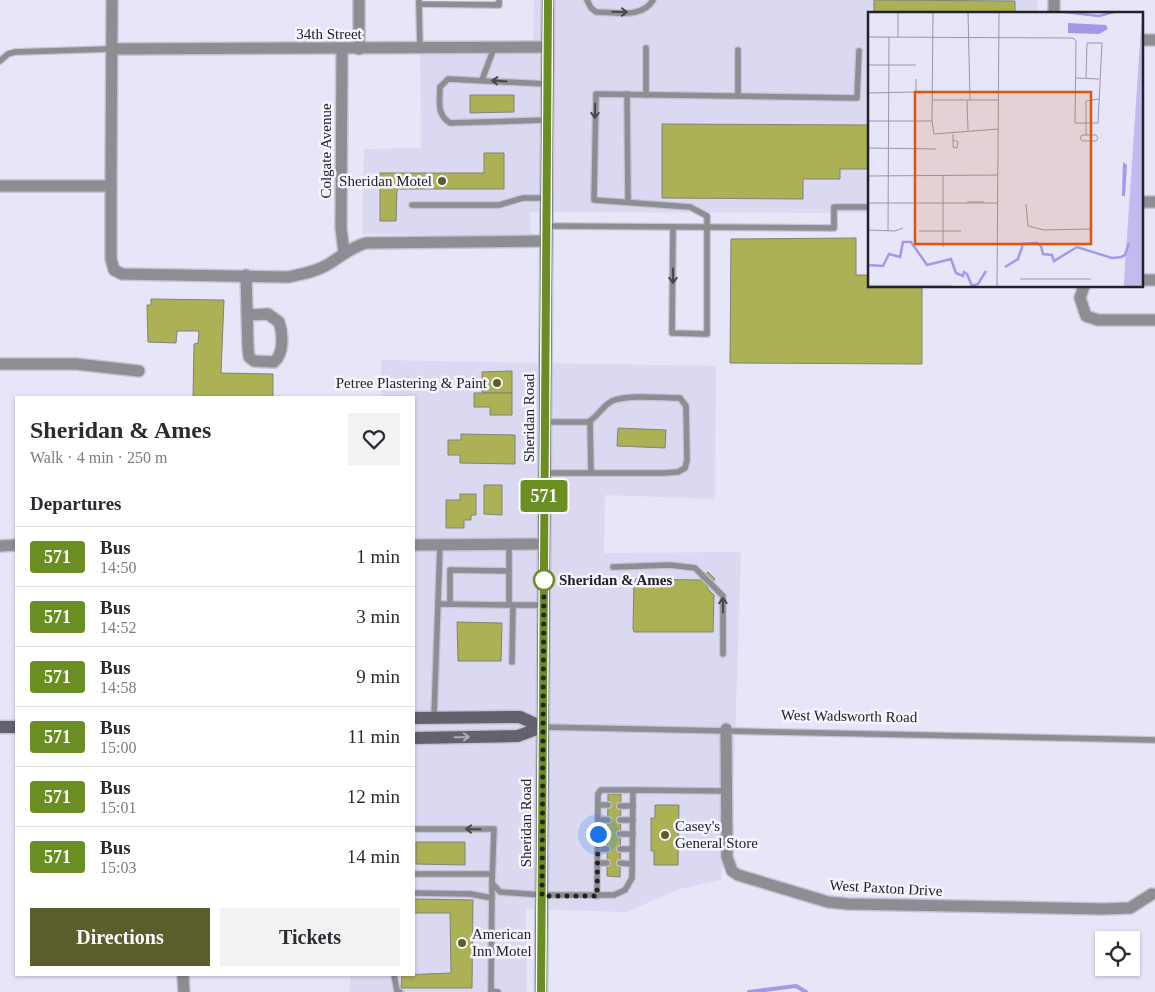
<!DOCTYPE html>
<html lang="en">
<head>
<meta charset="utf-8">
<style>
  body { margin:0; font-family:Georgia,serif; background:#f2f2f3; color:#2b2b33; height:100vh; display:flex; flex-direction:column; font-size:19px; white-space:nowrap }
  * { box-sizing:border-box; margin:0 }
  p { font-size:16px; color:#7c7c81 }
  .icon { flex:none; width:28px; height:28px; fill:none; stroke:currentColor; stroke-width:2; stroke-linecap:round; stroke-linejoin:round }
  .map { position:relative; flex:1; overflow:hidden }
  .side { position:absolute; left:15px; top:396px; width:400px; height:580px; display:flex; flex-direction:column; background:#fff; border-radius:0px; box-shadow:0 1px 4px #0004 }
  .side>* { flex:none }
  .badge { padding:0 10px; border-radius:4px; font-size:18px; line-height:32px }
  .tools { position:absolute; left:1095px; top:931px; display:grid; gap:10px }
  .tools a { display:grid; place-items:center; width:45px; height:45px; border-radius:0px; background:#fff; box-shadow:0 1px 4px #0004; font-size:25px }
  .you { position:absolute; width:25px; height:25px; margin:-12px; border:4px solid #fff; border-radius:50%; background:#1a73e8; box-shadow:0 0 0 8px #1a73e833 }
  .map>.badge { position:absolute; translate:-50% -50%; box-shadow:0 0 0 2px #fff }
  h2 { padding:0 15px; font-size:19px; line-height:45px }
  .round { display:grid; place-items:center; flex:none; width:52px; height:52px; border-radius:0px; background:#f2f2f3 }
  .headline { display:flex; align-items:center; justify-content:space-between; height:85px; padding:0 15px }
  h1 { font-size:24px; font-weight:700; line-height:38px }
  .primary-button { display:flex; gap:10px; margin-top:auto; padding:10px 15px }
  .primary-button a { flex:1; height:58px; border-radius:0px; background:#5b5d2b; color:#fff; font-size:20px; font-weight:700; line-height:58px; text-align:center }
  .primary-button a+a { background:#f2f2f3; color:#2b2b33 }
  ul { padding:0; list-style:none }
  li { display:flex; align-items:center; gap:15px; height:60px; padding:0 15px; border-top:1px solid #e1e1e2 }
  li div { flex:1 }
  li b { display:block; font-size:19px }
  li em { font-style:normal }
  li .badge { min-width:55px; font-weight:700; text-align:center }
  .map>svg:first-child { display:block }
</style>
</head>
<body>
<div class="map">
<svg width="1155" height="992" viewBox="0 0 1155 992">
  <rect width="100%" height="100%" fill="#e7e6f8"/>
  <g fill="#dbd9f2">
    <polygon points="534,0 1038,0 1037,14 869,14 869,213 530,212 531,237 362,234 364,149 421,148 420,41 533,42"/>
    <polygon points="381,360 716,366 715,499 605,495 604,553 741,552 734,772 721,880 680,889 626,912 526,909 527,992 349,992 351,975 414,975 414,398 381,397"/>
  </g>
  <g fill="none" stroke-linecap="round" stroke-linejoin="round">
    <polyline stroke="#a498e7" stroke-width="4" points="749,992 796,986 806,992"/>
  </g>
  <g fill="#acb156" stroke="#828373">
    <polygon points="874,0 1015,1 1015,14 874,14"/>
    <polygon points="470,95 514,95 514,112 470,113"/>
    <polygon points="662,124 869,125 869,169 840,169 840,179 803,179 803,199 662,198"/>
    <polygon points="484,153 504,153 504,189 397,189 396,221 380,221 380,173 484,173"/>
    <polygon points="856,238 856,275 869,275 869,286 922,286 922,364 730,363 731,239"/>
    <polygon points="151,299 224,300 221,373 273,374 273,398 193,398 194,344 198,343 199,331 177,331 176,343 148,342 147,305 151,305"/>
    <polygon points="512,371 512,393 482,393 482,372"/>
    <polygon points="474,393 512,393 512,415 490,415 490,407 474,407"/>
    <polygon points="618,428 666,430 665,448 617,446"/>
    <polygon points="461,434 515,435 515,464 460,463 460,455 448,455 448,440 461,440"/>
    <polygon points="484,485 502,485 502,515 484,514"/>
    <polygon points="460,494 476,494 476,515 471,515 471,520 464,520 464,528 446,528 446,500 460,500"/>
    <polygon points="708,572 715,579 707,588 714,595 713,632 634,632 633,629 634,579 700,580"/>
    <polygon points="457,622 502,623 501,661 458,661"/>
    <polygon points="608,794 621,794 620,877 607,876"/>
    <polygon points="655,805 679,805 678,865 654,865 654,851 651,851 651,818 655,818"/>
    <polygon points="416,842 465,842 465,865 416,864"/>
    <polygon points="414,899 473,900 472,988 401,988 402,975 451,973 450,913 414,913"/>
  </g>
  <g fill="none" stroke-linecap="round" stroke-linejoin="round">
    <defs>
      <g id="service">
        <polyline points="419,0 419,4 499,5 499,0"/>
        <path d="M 587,0 L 591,8 L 596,12 C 616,12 642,19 653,0"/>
        <polyline points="419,4 420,48"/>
        <polyline points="0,61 8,54 15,52 111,49"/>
        <polyline points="482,80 494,48"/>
        <polyline points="627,94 628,202"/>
        <polyline points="646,95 646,48"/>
        <polyline points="738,96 738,50"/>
        <path d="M 547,120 L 450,123 C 436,114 440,101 440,87 L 448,79 L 547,84"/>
        <polyline points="412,205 499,205 523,198 546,198"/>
        <polyline points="546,226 834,228 834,207 869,207"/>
        <polyline points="673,227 672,333 707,334 707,216 690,207 594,200 596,94 857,98 859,51"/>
        <polyline points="590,421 591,473"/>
        <path d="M 545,473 L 663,473 L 678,472 L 685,468 L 687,460 L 686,406 L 680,398 C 662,398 628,394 612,401 C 602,406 598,417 588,422 L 545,422"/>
        <polyline points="613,567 670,565 695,568 723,596 723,654"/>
        <polyline points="438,604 509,605 509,544"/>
        <polyline points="450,604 450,570 509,571"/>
        <polyline points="511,605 543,605"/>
        <polyline points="512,662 513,605"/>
        <polyline points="434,717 440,545"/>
        <polyline points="542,727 1155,740"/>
        <polyline points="598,805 608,805"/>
        <polyline points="620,806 633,806"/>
        <polyline points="598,820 608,820"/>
        <polyline points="620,820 633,820"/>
        <polyline points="414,829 494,829 492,883 500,892 542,895 614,895 625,890 632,878 633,790 727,791"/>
        <polyline points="598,834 608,834"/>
        <polyline points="620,834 633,834"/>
        <polyline points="598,849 607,849"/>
        <polyline points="620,849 632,849"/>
        <polyline points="597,863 607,863"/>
        <polyline points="620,863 632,864"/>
        <polyline points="414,874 491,874"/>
        <polyline points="492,883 491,991 498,992"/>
        <polyline points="414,893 471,894 492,898"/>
        <polyline points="597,896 598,794 601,790 633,790"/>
        <polyline points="394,975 397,991 400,992"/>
      </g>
      <g id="minor">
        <polyline points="359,0 359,49"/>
        <polyline points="1054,14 1054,0"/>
        <polyline points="1141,40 1155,40"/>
        <polyline points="111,49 548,47"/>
        <polyline points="342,49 341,228 344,252"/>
        <polyline points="0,186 111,186 112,0"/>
        <path d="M 111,186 L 111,259 L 114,270 L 122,274 L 288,277 C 302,274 315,272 327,265 C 341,257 349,248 366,243 L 546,241"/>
        <polyline points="1141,202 1155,202"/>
        <path d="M 246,275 L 248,348 L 249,357 L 254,361 L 274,362 C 284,354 283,334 279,322 L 268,314 L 247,315"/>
        <polyline points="1141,280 1155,280"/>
        <polyline points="1084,286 1080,298 1086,316 1098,320 1155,320"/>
        <polyline points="0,364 76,364 139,371"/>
        <polyline points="414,545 544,544"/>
        <polyline points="0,546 16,545"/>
        <polyline points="726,729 727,857 732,871 738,875 828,902 848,904 1103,909 1130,908 1152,894"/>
        <polyline points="183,975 184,992"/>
      </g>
      <g id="secondary">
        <polyline points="414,718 520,717 542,727"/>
        <polyline points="0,727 16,727"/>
        <polyline points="414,738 518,736 542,727"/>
      </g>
      <polyline id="primary" points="541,992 548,0"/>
    </defs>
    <use href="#service" stroke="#c4c3d3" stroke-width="8"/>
    <use href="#minor" stroke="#c4c3d3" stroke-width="14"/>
    <use href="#secondary" stroke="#c4c3d3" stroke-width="15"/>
    <use href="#primary" stroke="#c4c3d3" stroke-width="15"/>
    <use href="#service" stroke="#8d8d94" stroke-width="5.5"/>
    <use href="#minor" stroke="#8d8d94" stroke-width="11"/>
    <use href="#secondary" stroke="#63626c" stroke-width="12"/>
    <use href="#primary" stroke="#454450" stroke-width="12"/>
  </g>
  <defs><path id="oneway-shaft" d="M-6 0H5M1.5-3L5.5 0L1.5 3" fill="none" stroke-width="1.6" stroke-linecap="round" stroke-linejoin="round" transform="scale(1.25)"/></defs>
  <g stroke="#48474e">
    <use href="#oneway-shaft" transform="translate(620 12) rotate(1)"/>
    <use href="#oneway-shaft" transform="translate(499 81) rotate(-176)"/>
    <use href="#oneway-shaft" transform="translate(595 111) rotate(91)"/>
    <use href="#oneway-shaft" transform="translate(673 276) rotate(90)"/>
    <use href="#oneway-shaft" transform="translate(723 605) rotate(-91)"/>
    <use href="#oneway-shaft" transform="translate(473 829) rotate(-179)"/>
  </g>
  <use stroke="#acabb6" href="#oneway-shaft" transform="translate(462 737) rotate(-1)"/>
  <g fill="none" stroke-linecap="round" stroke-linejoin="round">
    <defs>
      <polyline id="line" points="541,992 548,0"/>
    </defs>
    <use href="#line" stroke="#fff" stroke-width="11"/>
    <use href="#line" stroke="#6b8e23" stroke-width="8"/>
    <polyline stroke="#232229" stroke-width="5" stroke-dasharray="0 9" points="544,580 544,575 542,896 597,896 598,834"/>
  </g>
  <g fill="#5b5d2b" stroke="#f5f4ff" stroke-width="2">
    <circle cx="442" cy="181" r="5"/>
    <circle cx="497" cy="383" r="5"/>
    <circle cx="665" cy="835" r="5"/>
    <circle cx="462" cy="943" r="5"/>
  </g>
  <circle fill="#fff" stroke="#6b8e23" stroke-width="2.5" cx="544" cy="580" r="10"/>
  <g text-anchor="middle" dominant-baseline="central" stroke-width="5" stroke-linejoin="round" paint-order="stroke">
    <g font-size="15" fill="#232229" stroke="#f5f4ff">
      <text x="329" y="34">34th Street</text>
      <text transform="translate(326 151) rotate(-90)">Colgate Avenue</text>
      <text transform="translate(529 418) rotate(-90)">Sheridan Road</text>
      <text transform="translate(849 716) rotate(1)">West Wadsworth Road</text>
      <text transform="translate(526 823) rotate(-90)">Sheridan Road</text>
      <text transform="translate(886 888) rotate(3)">West Paxton Drive</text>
    </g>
    <g font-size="15" fill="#232229" stroke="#f5f4ff" text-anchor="end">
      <text x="432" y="181">Sheridan Motel</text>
      <text x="487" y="383">Petree Plastering &amp; Paint</text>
      <text x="675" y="826" text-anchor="start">Casey's<tspan x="675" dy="17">General Store</tspan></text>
      <text x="472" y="934" text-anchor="start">American<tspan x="472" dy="17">Inn Motel</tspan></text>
    </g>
    <g font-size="15" font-weight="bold" fill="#232229" stroke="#f5f4ff" text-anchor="start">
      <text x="559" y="580">Sheridan &amp; Ames</text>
    </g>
  </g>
  <g transform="translate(868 12)">
    <rect width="275" height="275" fill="#e7e6f8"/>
    <path d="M 274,0 L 275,275 L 256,275 L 256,270 Z" fill="#c2bbf2"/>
    <path d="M 200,11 L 238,13 L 240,17 L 231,22 L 200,21 ZM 255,150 L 259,153 L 257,184 L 254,184 Z" fill="#a498e7"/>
    <path fill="none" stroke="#a498e7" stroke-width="2.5" d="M 196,0 L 231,4 L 246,0M 0,253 L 15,254 L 21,242 L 32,245 L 35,230 L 43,230 L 59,253 L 83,247 L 88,261 L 95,264 L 96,260 L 99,262 L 104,274 L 110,272 L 118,259M 137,255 L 150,247 L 155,232 L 169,231 L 173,234 L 175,242 L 184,243 L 186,249 L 209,235 L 244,246 L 253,245 L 257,243 L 261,231"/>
    <path fill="none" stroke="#9998a5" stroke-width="1" d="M 100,0 L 102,88M 0,25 L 205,26 L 208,29 L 207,111 L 230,111 L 234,31 L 219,31 L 218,66M 30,25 L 30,0M 0,53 L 48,53M 208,66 L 231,67M 0,81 L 48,80 L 48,67M 64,88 L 131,88M 99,88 L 100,118M 0,109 L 64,109 L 65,0M 64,109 L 66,122 L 130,117M 85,122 L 85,135 L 89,136 L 90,130 L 85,128M 214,123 L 228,123 L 230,126 L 228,129 L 214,129 L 212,126 ZM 218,123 L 218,89 L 231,87M 0,136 L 68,137M 0,164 L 130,163M 75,164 L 75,235M 99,190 L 116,190M 0,191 L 130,191M 158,192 L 160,214 L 176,218 L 223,217M 0,218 L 27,219 L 35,216M 20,219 L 21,25M 51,219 L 93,219M 152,267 L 223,267M 0,274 L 84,274M 129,275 L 131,0"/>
    <path fill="#de560d" fill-opacity="0.15" stroke="#de560d" stroke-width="2.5" d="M 47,80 L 223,80 L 223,232 L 47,232 Z"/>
    <rect width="275" height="275" fill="none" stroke="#232229" stroke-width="2.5"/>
  </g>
</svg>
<div class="tools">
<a><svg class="icon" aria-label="locate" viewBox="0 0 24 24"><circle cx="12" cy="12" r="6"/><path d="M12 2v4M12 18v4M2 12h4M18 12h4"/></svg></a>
</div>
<div class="you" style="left:598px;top:834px"></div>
<b class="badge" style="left:544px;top:496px;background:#6b8e23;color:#fff">571</b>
<section class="side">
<div class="headline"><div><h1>Sheridan &amp; Ames</h1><p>Walk · 4 min · 250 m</p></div><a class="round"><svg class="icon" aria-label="heart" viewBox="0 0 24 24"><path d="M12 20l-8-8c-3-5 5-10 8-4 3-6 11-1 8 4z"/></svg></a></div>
<h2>Departures</h2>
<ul>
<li><span class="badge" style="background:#6b8e23;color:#fff">571</span><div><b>Bus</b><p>14:50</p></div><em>1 min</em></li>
<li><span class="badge" style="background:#6b8e23;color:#fff">571</span><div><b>Bus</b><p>14:52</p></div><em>3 min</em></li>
<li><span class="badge" style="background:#6b8e23;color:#fff">571</span><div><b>Bus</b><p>14:58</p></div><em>9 min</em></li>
<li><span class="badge" style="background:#6b8e23;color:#fff">571</span><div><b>Bus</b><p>15:00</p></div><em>11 min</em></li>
<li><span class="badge" style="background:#6b8e23;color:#fff">571</span><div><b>Bus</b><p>15:01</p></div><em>12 min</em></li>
<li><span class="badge" style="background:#6b8e23;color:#fff">571</span><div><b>Bus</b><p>15:03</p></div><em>14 min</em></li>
</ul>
<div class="primary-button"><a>Directions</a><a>Tickets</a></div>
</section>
</div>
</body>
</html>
